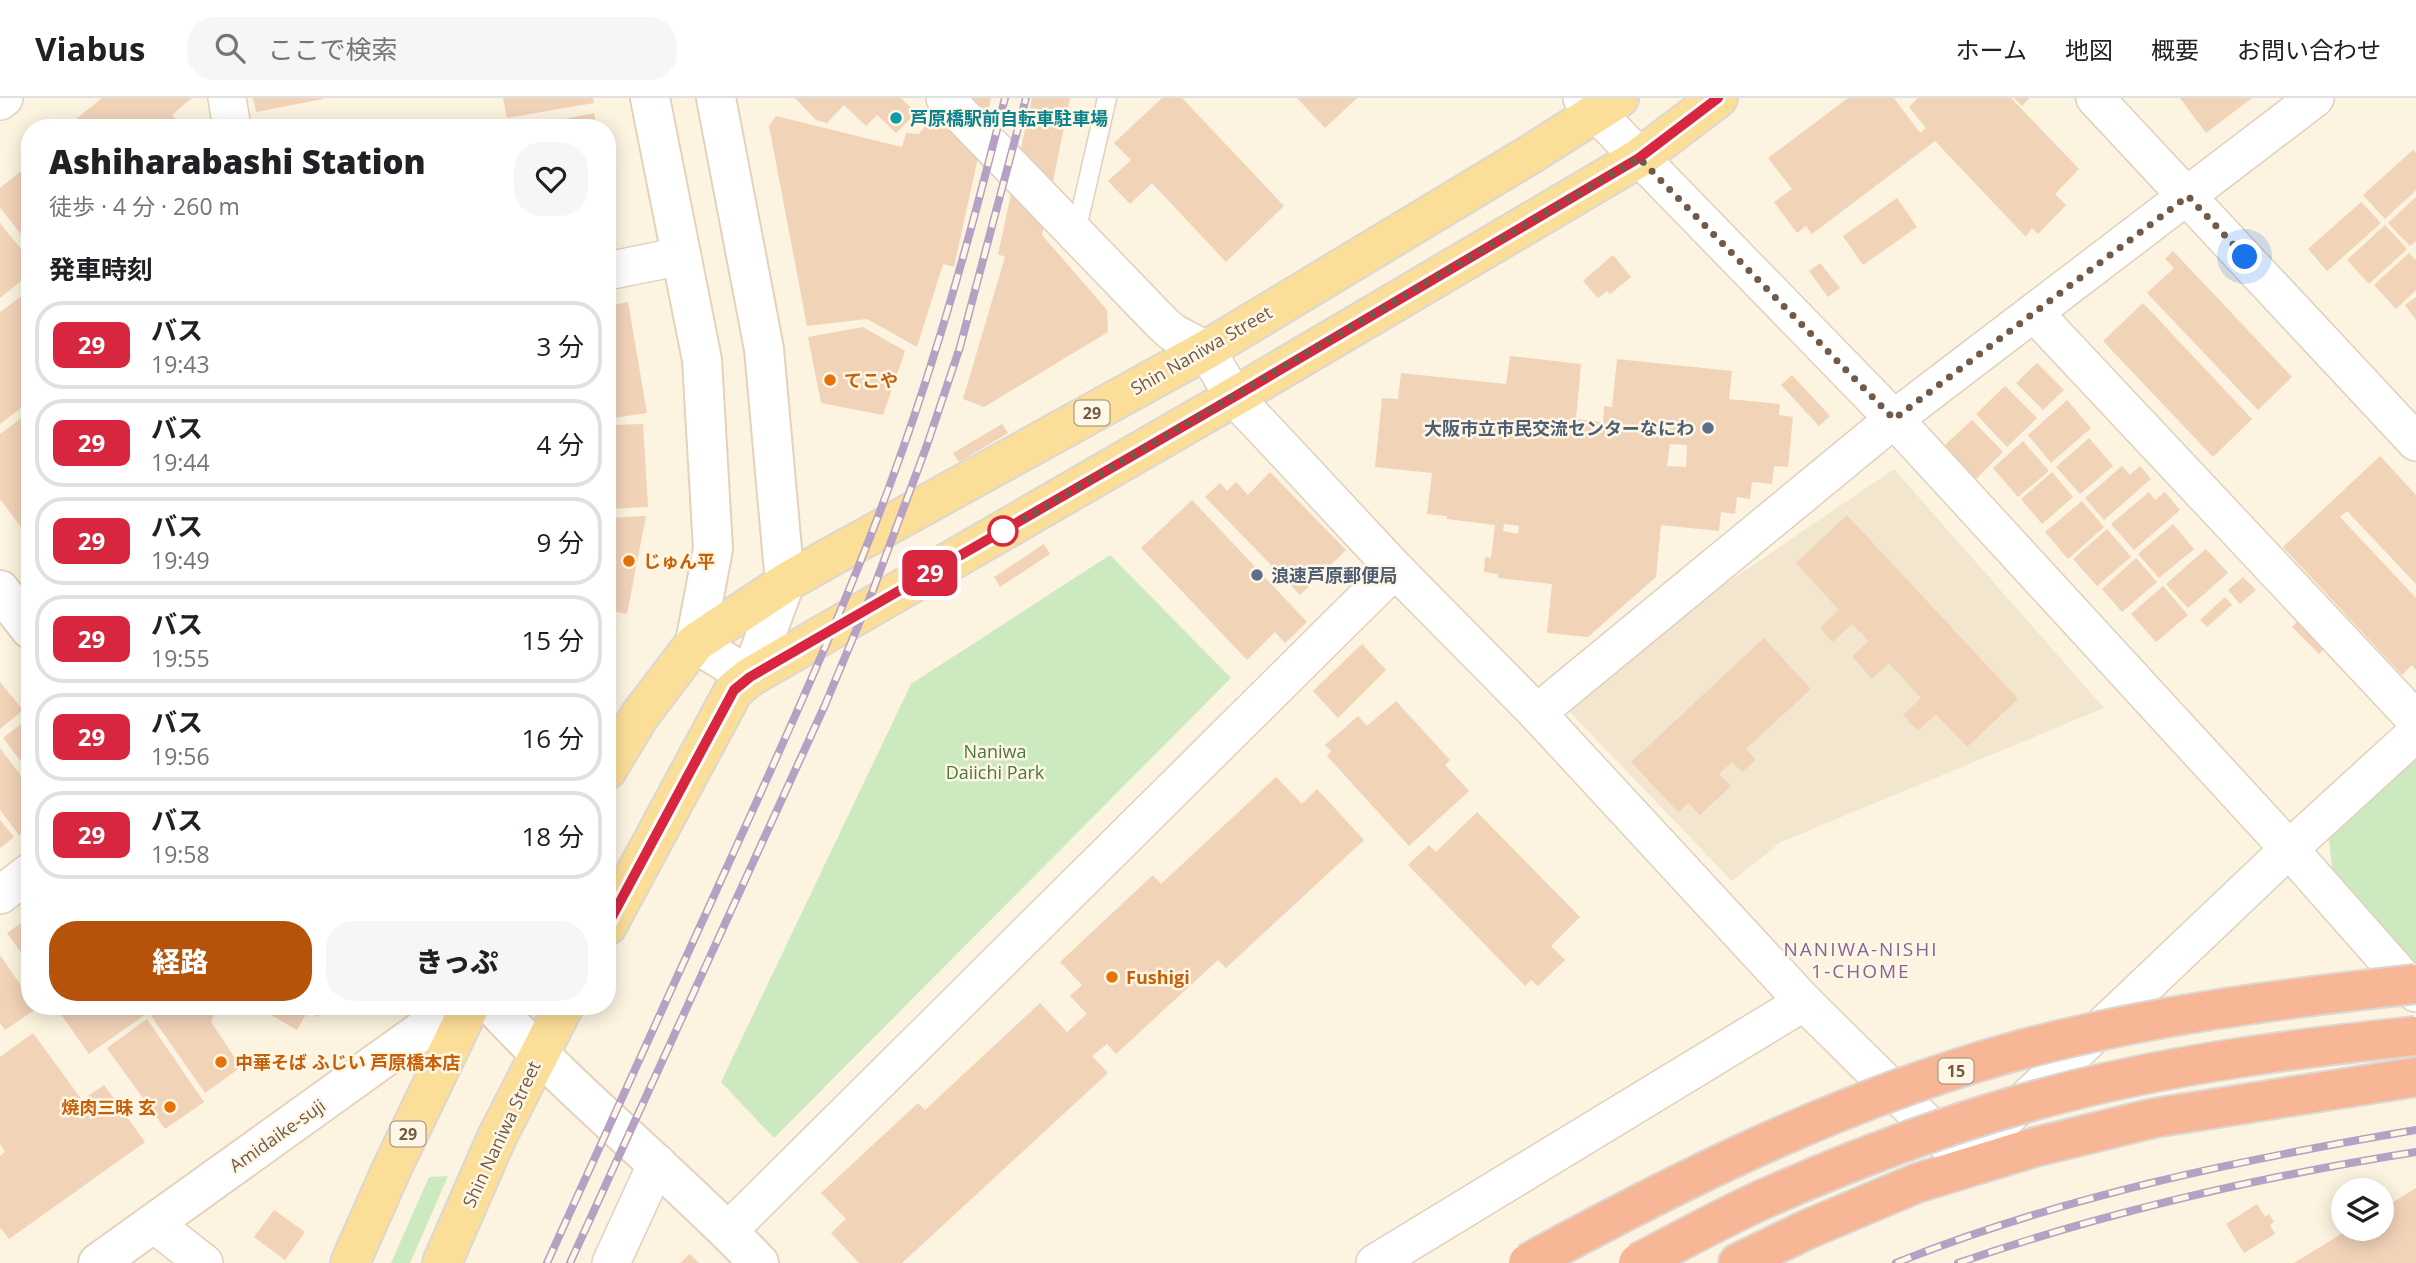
<!DOCTYPE html>
<html lang="ja">
<head>
<meta charset="utf-8">
<style>
  body { margin:0; font-family:"Open Sans","Noto Sans JP",sans-serif; background:#f6f6f6; color:#202124; height:100vh; display:flex; flex-direction:column; font-size:26px; white-space:nowrap }
  * { box-sizing:border-box; margin:0 }
  p { font-size:23px; color:#757577 }
  .icon { flex:none; width:38px; height:38px; fill:none; stroke:currentColor; stroke-width:2; stroke-linecap:round; stroke-linejoin:round }
  .map { position:relative; flex:1; overflow:hidden }
  .sheet { position:absolute; left:21px; top:21px; width:595px; height:896px; display:flex; flex-direction:column; background:#fff; border-radius:28px; box-shadow:0 4px 18px #0003 }
  .sheet>* { flex:none }
  .badge { padding:0 14px; border-radius:10px; font-size:24px; line-height:46px }
  .fabs { position:absolute; left:2331px; top:1080px; display:grid; gap:14px }
  .fabs a { display:grid; place-items:center; width:63px; height:63px; border-radius:50%; background:#fff; box-shadow:0 4px 18px #0003; font-size:35px }
  .you { position:absolute; width:35px; height:35px; margin:-18px; border:5px solid #fff; border-radius:50%; background:#1a73e8; box-shadow:0 0 0 10px #1a73e833 }
  .map>.badge { position:absolute; translate:-50% -50%; box-shadow:0 0 0 4px #fff }
  h2 { padding:0 28px; font-size:26px; line-height:63px }
  .round { display:grid; place-items:center; flex:none; width:74px; height:74px; border-radius:28px; background:#f6f6f6 }
  .summary { display:flex; align-items:center; justify-content:space-between; height:119px; padding:0 28px }
  h1 { font-size:33px; font-weight:800; line-height:52px }
  .primary-button { display:flex; gap:14px; margin-top:auto; padding:14px 28px }
  .primary-button a { flex:1; height:80px; border-radius:28px; background:#b45309; color:#fff; font-size:28px; font-weight:800; line-height:80px; text-align:center }
  .primary-button a+a { background:#f6f6f6; color:#202124 }
  ul { padding:0; list-style:none }
  li { display:flex; align-items:center; gap:21px; height:88px; margin:0 14px 10px; padding:0 14px; border:4px solid #e0e0e0; border-radius:28px }
  li div { flex:1 }
  li b { display:block; font-size:26px }
  li em { font-style:normal }
  li .badge { min-width:77px; font-weight:700; text-align:center }
  header { display:flex; align-items:center; gap:42px; box-sizing:border-box; height:98px; padding:0 35px; background:#fff; border-bottom:2px solid #e0e0e0 }
  header strong { font-size:33px }
  nav { display:flex; gap:38px; margin-inline-start:auto; font-size:24px }
  .search { width:490px; height:63px; background:#f6f6f6; display:flex; align-items:center; gap:18px; box-sizing:border-box; padding:0 24px; border-radius:28px; color:#757577; font-size:26px }
  .map>svg:first-child { display:block }
</style>
</head>
<body>
<header>
<strong>Viabus</strong>
<div class="search"><svg class="icon" aria-label="search" viewBox="0 0 24 24"><circle cx="10" cy="10" r="6"/><path d="M15 15l6 6"/></svg>ここで検索</div>
<nav><a>ホーム</a><a>地図</a><a>概要</a><a>お問い合わせ</a></nav>
</header>
<div class="map">
<svg width="2416" height="1165" viewBox="0 0 2416 1165">
  <rect width="100%" height="100%" fill="#fcf3e0"/>
  <polygon fill="#f3e6cf" points="1894,371 2104,610 1781,744 1732,783 1570,614 1693,508"/>
  <g fill="#cde9bf">
    <polygon points="1110,457 1231,580 774,1040 721,984 911,586"/>
    <polygon points="2416,659 2416,870 2333,780 2329,740"/>
    <polygon points="448,1078 410,1165 391,1165 429,1079"/>
  </g>
  <g fill="#f1d3b8" fill-rule="evenodd">
    <polygon points="102,0 192,0 172,17 182,30 65,30"/>
    <polygon points="253,0 323,0 323,1 256,14"/>
    <polygon points="503,0 593,0 594,5 507,20"/>
    <polygon points="795,0 901,0 916,15 896,35 877,17 866,28 844,7 827,25 816,22"/>
    <polygon points="947,0 991,0 954,169 943,166 917,249 867,221 807,228 769,28 776,18 902,49 906,35 919,36"/>
    <polygon points="1032,0 1070,0 1042,137 1107,212 1108,234 984,309 963,301 1005,159 998,156"/>
    <polygon points="1162,0 1182,0 1284,108 1226,164 1152,85 1130,106 1108,83 1131,62 1114,45"/>
    <polygon points="1297,0 1357,0 1325,30"/>
    <polygon points="1848,0 1894,0 1920,35 1926,30 1909,9 1918,0 2011,0 2079,71 2055,96 2066,107 2038,136 2032,130 2026,139 1935,43 1812,136 1806,128 1797,135 1774,104 1792,91 1768,60"/>
    <polygon points="2014,0 2029,0 2022,8"/>
    <polygon points="2180,0 2252,0 2206,35"/>
    <polygon points="594,15 597,30 526,30 526,29"/>
    <polygon points="2413,52 2416,55 2416,92 2385,121 2363,97"/>
    <polygon points="30,66 30,147 0,110 0,90"/>
    <polygon points="2416,99 2416,143 2410,148 2388,125"/>
    <polygon points="1897,100 1917,129 1863,167 1843,138"/>
    <polygon points="2361,104 2381,125 2327,173 2308,151"/>
    <polygon points="0,125 30,162 30,176 0,200"/>
    <polygon points="2385,127 2407,151 2369,186 2347,162"/>
    <polygon points="2173,153 2292,279 2258,312 2147,195 2174,170 2165,161"/>
    <polygon points="2409,155 2416,162 2416,192 2396,211 2374,187"/>
    <polygon points="1613,157 1631,179 1610,196 1607,193 1598,200 1583,183"/>
    <polygon points="1820,165 1840,190 1828,199 1809,173"/>
    <polygon points="30,192 30,303 0,326 0,214"/>
    <polygon points="2416,199 2416,222 2405,207"/>
    <polygon points="628,204 647,315 607,321 607,208"/>
    <polygon points="2143,205 2252,321 2213,359 2103,243"/>
    <polygon points="863,229 905,253 883,317 821,305 808,239"/>
    <path d="M 1510,258 L 1581,266 L 1576,321 L 1603,324 L 1604,308 L 1612,309 L 1617,261 L 1732,273 L 1729,301 L 1780,306 L 1779,317 L 1793,319 L 1788,369 L 1774,368 L 1772,386 L 1752,384 L 1750,401 L 1737,399 L 1735,416 L 1721,414 L 1719,433 L 1661,427 L 1656,479 L 1588,539 L 1547,535 L 1552,486 L 1498,480 L 1498,476 L 1484,474 L 1485,459 L 1491,460 L 1495,427 L 1447,421 L 1447,418 L 1427,416 L 1432,375 L 1375,369 L 1382,300 L 1398,301 L 1401,275 L 1506,286 ZM 1670,346 L 1687,347 L 1686,369 L 1667,368 ZM 1504,426 L 1519,428 L 1518,436 L 1503,433 Z"/>
    <polygon points="2037,265 2064,292 2043,312 2016,285"/>
    <polygon points="1792,277 1830,318 1819,328 1781,287"/>
    <polygon points="2005,288 2037,320 2007,349 1976,316"/>
    <polygon points="2067,302 2091,330 2051,365 2028,337"/>
    <polygon points="30,314 30,426 23,432 0,401 0,336"/>
    <polygon points="1972,322 2003,354 1976,381 1944,348"/>
    <polygon points="643,326 648,409 607,411 607,336 614,336 613,327"/>
    <polygon points="1002,326 1008,335 959,364 953,355"/>
    <polygon points="2089,340 2113,368 2080,396 2056,369"/>
    <polygon points="2023,343 2049,373 2018,399 1993,370"/>
    <polygon points="2380,358 2416,397 2416,486 2347,413 2340,419 2416,500 2416,572 2412,567 2402,577 2283,449"/>
    <polygon points="2122,368 2130,377 2140,368 2151,381 2104,422 2085,400"/>
    <polygon points="1270,374 1346,452 1300,497 1205,399 1220,385 1227,393 1236,384 1248,397"/>
    <polygon points="2052,374 2073,399 2042,426 2021,401"/>
    <polygon points="2149,394 2155,402 2165,394 2180,412 2134,452 2111,426"/>
    <polygon points="1192,402 1307,524 1285,545 1275,534 1247,562 1141,450"/>
    <polygon points="2082,403 2104,429 2068,461 2045,434"/>
    <polygon points="1847,417 2018,601 1967,649 1936,616 1918,633 1903,617 1921,600 1889,565 1872,581 1852,558 1869,543 1852,526 1833,544 1820,530 1839,512 1796,465"/>
    <polygon points="646,418 627,516 607,512 607,420"/>
    <polygon points="2173,426 2194,451 2159,480 2138,456"/>
    <polygon points="2107,431 2131,459 2097,488 2073,461"/>
    <polygon points="1044,446 1050,456 1000,489 994,479"/>
    <polygon points="2206,451 2228,475 2188,510 2166,486"/>
    <polygon points="2136,460 2157,484 2122,514 2102,491"/>
    <polygon points="2243,479 2256,492 2240,506 2228,492"/>
    <polygon points="2163,488 2188,517 2156,544 2131,516"/>
    <polygon points="2225,499 2232,507 2207,529 2200,522"/>
    <polygon points="2300,521 2327,548 2319,556 2292,529"/>
    <polygon points="607,524 617,526 607,543"/>
    <polygon points="1764,540 1811,591 1746,651 1756,662 1742,674 1732,664 1719,676 1731,688 1700,717 1689,705 1678,714 1631,664"/>
    <polygon points="1362,546 1386,572 1338,620 1313,593"/>
    <polygon points="0,584 23,612 0,631"/>
    <polygon points="1396,603 1450,662 1445,667 1469,693 1409,748 1327,658 1331,653 1325,647 1358,618 1367,628"/>
    <polygon points="30,619 30,675 3,640"/>
    <polygon points="0,650 30,690 30,729 19,737 0,712"/>
    <polygon points="1276,679 1302,706 1317,691 1364,742 1226,870 1218,862 1116,956 1107,946 1092,958 1108,975 902,1165 859,1165 831,1135 846,1121 821,1095 918,1005 925,1012 1040,905 1067,934 1087,916 1070,898 1082,887 1060,864 1153,777 1161,786"/>
    <polygon points="1477,714 1580,819 1551,848 1565,862 1538,888 1531,882 1525,888 1408,767 1429,747 1436,754"/>
    <polygon points="0,722 14,739 0,750"/>
    <polygon points="30,819 30,867 7,835"/>
    <polygon points="0,857 30,901 30,908 36,911 5,932 0,925"/>
    <polygon points="55,908 141,908 146,916 89,956"/>
    <polygon points="160,908 218,908 211,924 241,969 205,995 150,916"/>
    <polygon points="267,908 324,908 318,919 308,913 297,932 264,913"/>
    <polygon points="147,921 204,1004 165,1031 107,950"/>
    <polygon points="33,935 82,1002 104,987 145,1044 9,1141 0,1129 0,1058 5,1054 0,1046 0,959"/>
    <polygon points="2416,1090 2416,1165 2294,1165 2351,1130 2382,1130 2382,1111"/>
    <polygon points="2257,1106 2265,1119 2269,1116 2274,1124 2270,1127 2275,1136 2244,1155 2226,1126"/>
    <polygon points="274,1112 305,1134 285,1162 254,1139"/>
    <polygon points="690,1156 699,1165 680,1165"/>
  </g>
  <g fill="none" stroke-linecap="round" stroke-linejoin="round">
    <defs>
      <polyline id="lane" points="1072,134 1080,117 1107,0"/>
      <g id="street">
        <polyline points="227,0 232,30"/>
        <polyline points="945,0 1162,225 1172,234 1206,252 1234,299 1270,337 1395,471 1537,615 1804,904 1963,1061 2289,751 2416,635"/>
        <polyline points="1582,0 1894,321 2289,751 2416,895"/>
        <polyline points="2095,0 2416,344"/>
        <polyline points="0,3 4,0"/>
        <polyline points="607,173 682,158"/>
        <polyline points="2035,216 2416,622"/>
        <polyline points="1537,615 1894,321 2315,0"/>
        <polyline points="0,797 30,774"/>
        <polyline points="153,1125 204,1165"/>
        <polyline points="728,1133 1395,471"/>
        <polyline points="611,1165 657,1065"/>
        <polyline points="1375,1165 1804,904"/>
      </g>
      <g id="secondary">
        <polyline points="650,0 702,262 713,451 695,545 750,579 785,485 764,251 716,0"/>
        <polyline points="0,492 30,531"/>
        <path d="M 493,908 C 577,999 673,1076 759,1165"/>
        <polyline points="98,1165 456,908"/>
      </g>
      <g id="primary">
        <polyline points="607,672 640,617 695,545 785,485 827,461 1206,252 1531,56 1619,0"/>
        <polyline points="607,828 734,592 750,579 1234,299 1639,60 1718,0"/>
        <polyline points="350,1165 393,1068 470,908"/>
        <polyline points="442,1165 497,1039 564,908"/>
      </g>
      <polyline id="highway" points="1738,1165 1806,1132 1917,1085 2035,1049 2154,1020 2416,979"/>
    </defs>
    <use href="#lane" stroke="#e0d0bc" stroke-width="21"/>
    <use href="#street" stroke="#e0d0bc" stroke-width="40"/>
    <use href="#secondary" stroke="#e5d2ba" stroke-width="42"/>
    <use href="#primary" stroke="#ddd7d3" stroke-width="42"/>
    <use href="#highway" stroke="#ddd7d3" stroke-width="42"/>
    <use href="#lane" stroke="#fff" stroke-width="18"/>
    <use href="#street" stroke="#fff" stroke-width="37"/>
    <use href="#secondary" stroke="#fff" stroke-width="38"/>
    <use href="#primary" stroke="#fbde98" stroke-width="38"/>
    <use href="#highway" stroke="#f7b796" stroke-width="38"/>
    <defs>
      <g id="rail">
        <path d="M 547,1165 C 607,1033 667,901 727,769 C 785,641 844,513 892,381 C 938,256 973,128 1005,0"/>
        <polyline points="570,1165 825,607 873,492 927,347 960,249 1026,0"/>
        <path d="M 1896,1165 C 2063,1098 2239,1062 2416,1032"/>
        <path d="M 1958,1165 C 2109,1113 2259,1079 2416,1054"/>
      </g>
    </defs>
    <use href="#rail" stroke="#b6a0c4" stroke-width="8"/>
    <use href="#rail" stroke="#fff7e6" stroke-width="5" stroke-dasharray="16" stroke-linecap="butt"/>
    <defs>
      <g id="highway-bridge">
        <path d="M 1528,1165 C 1682,1081 1839,1003 2009,955 C 2142,918 2279,901 2416,886"/>
        <path d="M 1638,1165 C 1681,1143 1723,1119 1766,1100 C 1854,1061 1947,1026 2040,1001 C 2163,967 2290,951 2416,938"/>
      </g>
    </defs>
    <use href="#highway-bridge" stroke="#ddd7d3" stroke-width="42" stroke-linecap="butt"/>
    <use href="#highway-bridge" stroke="#f7b796" stroke-width="38"/>
  </g>
  <g fill="none" stroke-linecap="round" stroke-linejoin="round">
    <defs>
      <polyline id="line" points="607,828 734,592 750,579 1234,299 1639,60 1718,0"/>
    </defs>
    <use href="#line" stroke="#fff" stroke-width="16"/>
    <use href="#line" stroke="#d7263d" stroke-width="10"/>
    <polyline stroke="#725a48" stroke-width="7" stroke-dasharray="0 12.6" points="1003,433 1639,60 1894,321 2188,98 2245,159"/>
  </g>
  <circle fill="#0f9aa8" stroke="#fff7e6" stroke-width="2.5" cx="896" cy="20" r="7"/>
  <g fill="#e8710a" stroke="#fff7e6" stroke-width="2.5">
    <circle cx="830" cy="282" r="7"/>
    <circle cx="629" cy="463" r="7"/>
    <circle cx="1112" cy="879" r="7"/>
    <circle cx="221" cy="964" r="7"/>
    <circle cx="170" cy="1009" r="7"/>
  </g>
  <g fill="#5c6f8a" stroke="#fff7e6" stroke-width="2.5">
    <circle cx="1708" cy="330" r="7"/>
    <circle cx="1257" cy="477" r="7"/>
  </g>
  <circle fill="#fff" stroke="#d7263d" stroke-width="3.5" cx="1003" cy="433" r="14"/>
  <g text-anchor="middle" dominant-baseline="central" stroke-width="5" stroke-linejoin="round" paint-order="stroke">
    <g fill="#fff7e6" stroke="#9c8977" stroke-width="2">
      <rect x="1074.5" y="302.5" width="35" height="25" rx="5"/>
      <rect x="1938.5" y="960.5" width="35" height="25" rx="5"/>
      <rect x="390.5" y="1023.5" width="35" height="25" rx="5"/>
    </g>
    <g font-size="16" font-weight="bold" fill="#725a48">
      <text x="1092" y="315">29</text>
      <text x="1956" y="973">15</text>
      <text x="408" y="1036">29</text>
    </g>
    <g font-size="18" font-weight="bold" fill="#0d838f" stroke="#fff7e6" text-anchor="start">
      <text x="910" y="20">芦原橋駅前自転車駐車場</text>
    </g>
    <g font-size="18" fill="#725a48" stroke="#fff7e6">
      <text transform="translate(1201 252) rotate(-30)">Shin Naniwa Street</text>
      <text transform="translate(501 1036) rotate(-65)">Shin Naniwa Street</text>
      <text transform="translate(277 1037) rotate(-35)">Amidaike-suji</text>
    </g>
    <g font-size="18" font-weight="bold" fill="#c56008" stroke="#fff7e6" text-anchor="start">
      <text x="844" y="282">てこや</text>
      <text x="643" y="463">じゅん平</text>
      <text x="1126" y="879">Fushigi</text>
      <text x="235" y="964">中華そば ふじい 芦原橋本店</text>
      <text x="156" y="1009" text-anchor="end">焼肉三昧 玄</text>
    </g>
    <g font-size="18" font-weight="bold" fill="#4e5e75" stroke="#fff7e6" text-anchor="end">
      <text x="1694" y="330">大阪市立市民交流センターなにわ</text>
      <text x="1271" y="477" text-anchor="start">浪速芦原郵便局</text>
    </g>
    <g font-size="18" fill="#4c7840" stroke="#fff7e6">
      <text x="995" y="653">Naniwa<tspan x="995" dy="21">Daiichi Park</tspan></text>
    </g>
    <g font-size="19" letter-spacing="2" fill="#896396" stroke="#fff7e6">
      <text x="1861" y="851">NANIWA-NISHI<tspan x="1861" dy="22">1-CHOME</tspan></text>
    </g>
  </g>
</svg>
<div class="fabs">
<a><svg class="icon" aria-label="layers" viewBox="0 0 24 24"><path d="M12 4l9 5-9 5-9-5zM3 14l9 5 9-5"/></svg></a>
</div>
<div class="you" style="left:2245px;top:159px"></div>
<b class="badge" style="left:930px;top:475px;background:#d7263d;color:#fff">29</b>
<section class="sheet">
<div class="summary"><div><h1>Ashiharabashi Station</h1><p>徒歩 · 4 分 · 260 m</p></div><a class="round"><svg class="icon" aria-label="heart" viewBox="0 0 24 24"><path d="M12 20l-8-8c-3-5 5-10 8-4 3-6 11-1 8 4z"/></svg></a></div>
<h2>発車時刻</h2>
<ul>
<li><span class="badge" style="background:#d7263d;color:#fff">29</span><div><b>バス</b><p>19:43</p></div><em>3 分</em></li>
<li><span class="badge" style="background:#d7263d;color:#fff">29</span><div><b>バス</b><p>19:44</p></div><em>4 分</em></li>
<li><span class="badge" style="background:#d7263d;color:#fff">29</span><div><b>バス</b><p>19:49</p></div><em>9 分</em></li>
<li><span class="badge" style="background:#d7263d;color:#fff">29</span><div><b>バス</b><p>19:55</p></div><em>15 分</em></li>
<li><span class="badge" style="background:#d7263d;color:#fff">29</span><div><b>バス</b><p>19:56</p></div><em>16 分</em></li>
<li><span class="badge" style="background:#d7263d;color:#fff">29</span><div><b>バス</b><p>19:58</p></div><em>18 分</em></li>
</ul>
<div class="primary-button"><a>経路</a><a>きっぷ</a></div>
</section>
</div>
</body>
</html>
